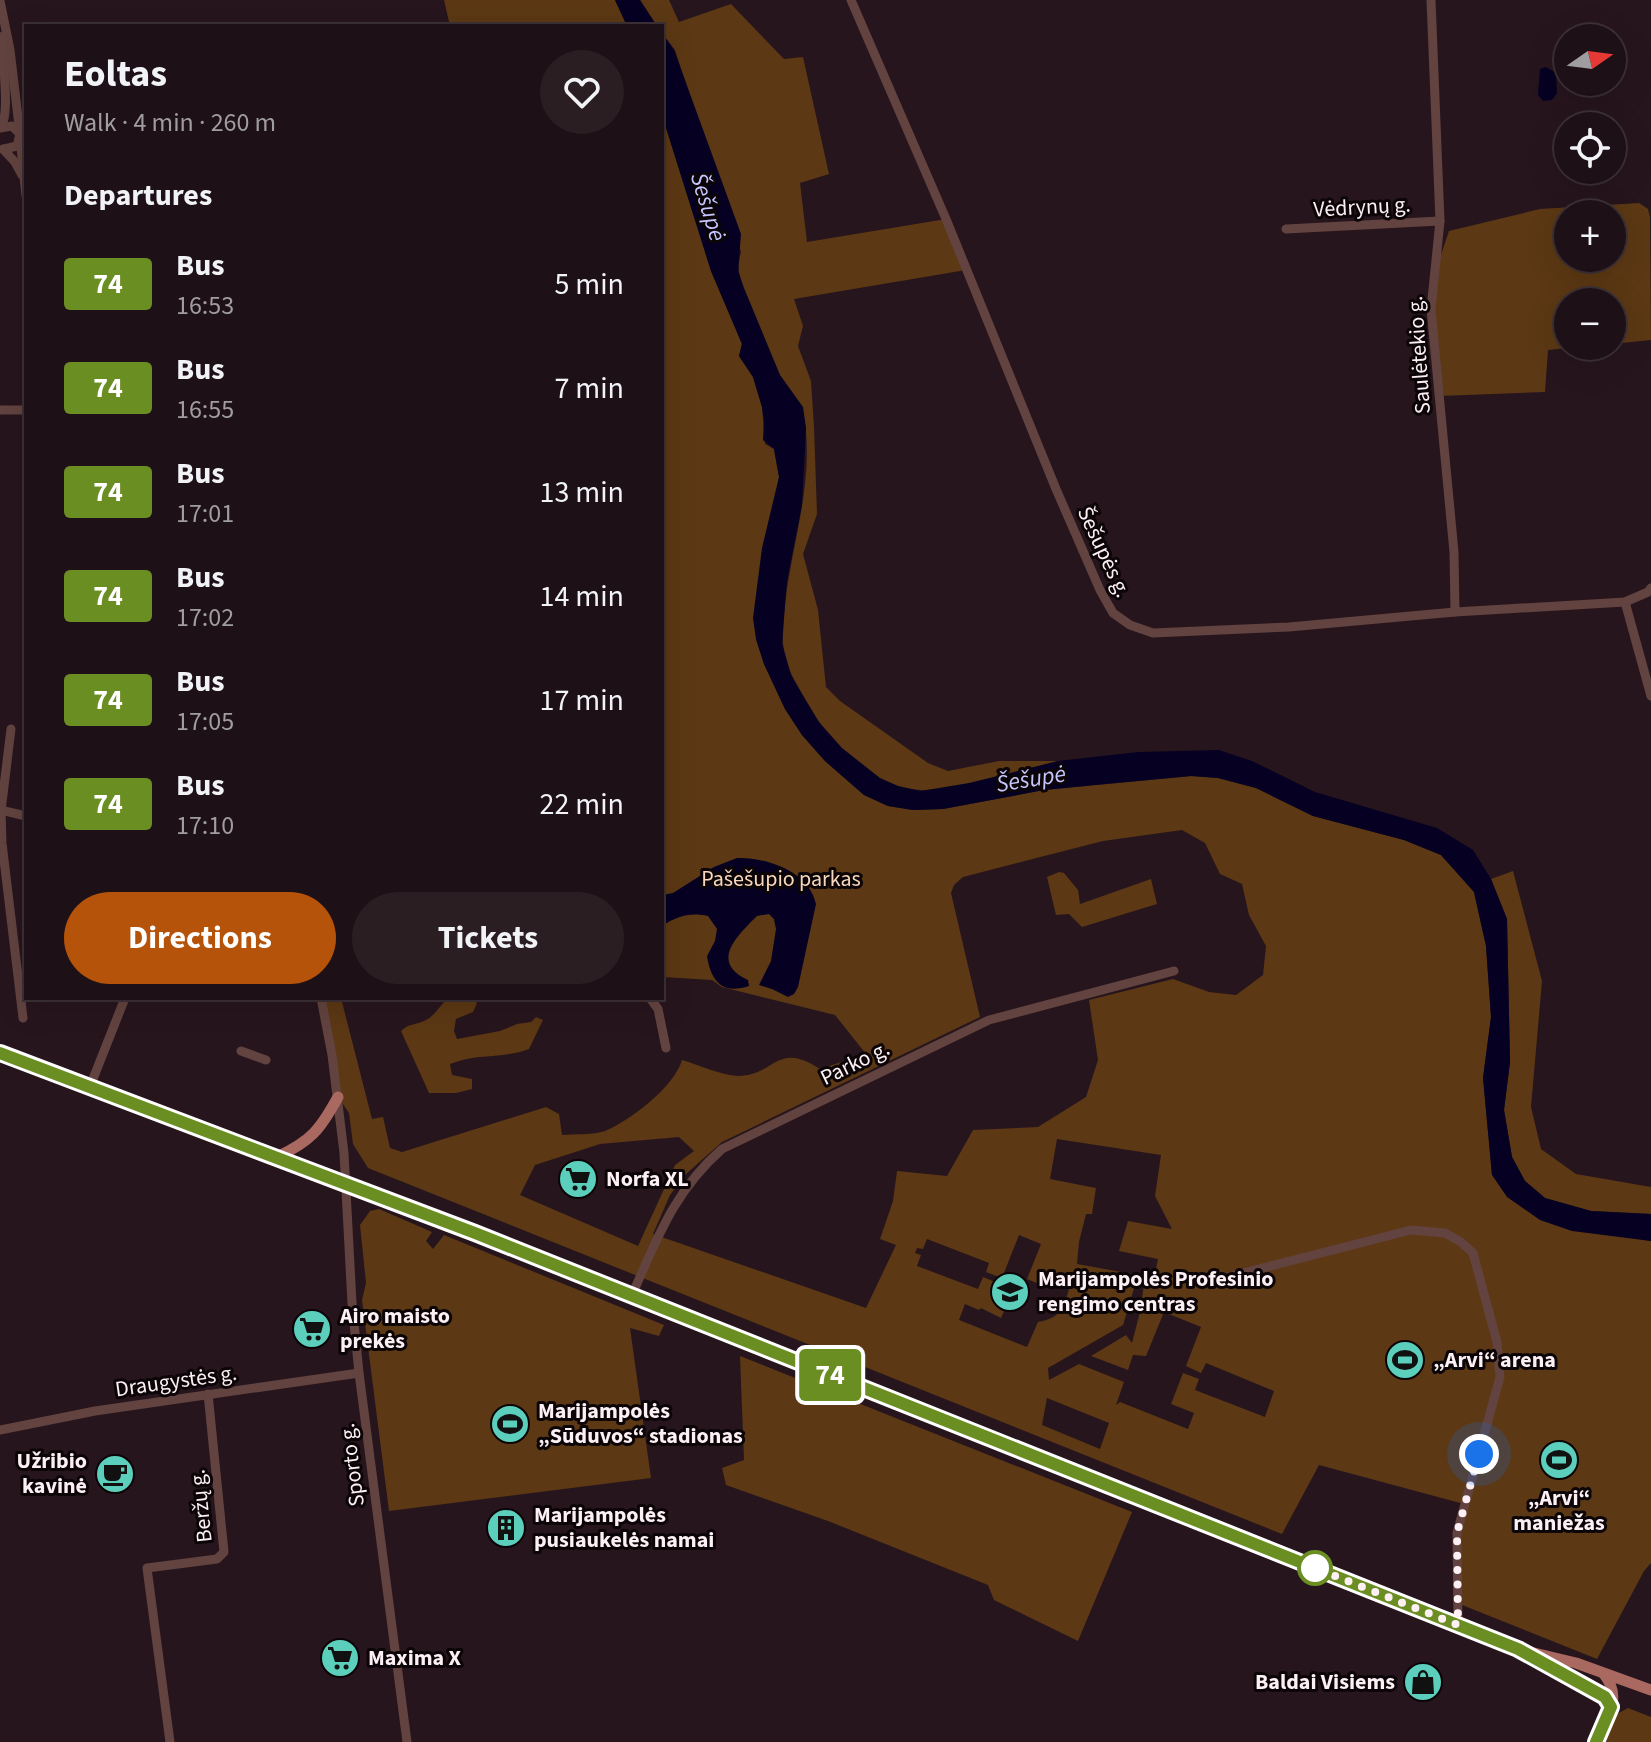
<!DOCTYPE html>
<html lang="en">
<head>
<meta charset="utf-8">
<style>
  body { margin:0; font-family:"Source Sans 3",sans-serif; background:#2a1e23; color:#f1f3f6; height:100vh; display:flex; flex-direction:column; font-size:30px; white-space:nowrap }
  * { box-sizing:border-box; margin:0 }
  p { font-size:26px; color:#a09da1 }
  .icon { flex:none; width:44px; height:44px; fill:none; stroke:currentColor; stroke-width:2; stroke-linecap:round; stroke-linejoin:round }
  .map { position:relative; flex:1; overflow:hidden }
  .side { position:absolute; left:24px; top:24px; width:640px; height:976px; display:flex; flex-direction:column; background:#1d1016; border-radius:0px; box-shadow:0 8px 32px #0002,0 0 0 2px #3b3035 }
  .side>* { flex:none }
  .badge { padding:0 16px; border-radius:6px; font-size:28px; line-height:52px }
  .needle { width:52px; rotate:76deg }
  .controls { position:absolute; left:1554px; top:24px; display:grid; gap:16px }
  .controls a { display:grid; place-items:center; width:72px; height:72px; border-radius:50%; background:#1d1016; box-shadow:0 8px 32px #0002,0 0 0 2px #3b3035; font-size:40px }
  .you { position:absolute; width:40px; height:40px; margin:-20px; border:6px solid #fff; border-radius:50%; background:#1a73e8; box-shadow:0 0 0 12px #1a73e833 }
  .map>.badge { position:absolute; translate:-50% -50%; box-shadow:0 0 0 4px #fff }
  h2 { padding:0 40px; font-size:30px; line-height:72px }
  .round { display:grid; place-items:center; flex:none; width:84px; height:84px; border-radius:42px; background:#2a1e23 }
  .head { display:flex; align-items:center; justify-content:space-between; height:136px; padding:0 40px }
  h1 { font-size:38px; font-weight:700; line-height:60px }
  .button { display:flex; gap:16px; margin-top:auto; padding:16px 40px }
  .button a { flex:1; height:92px; border-radius:48px; background:#b45309; color:#fff; font-size:32px; font-weight:700; line-height:92px; text-align:center }
  .button a+a { background:#2a1e23; color:#f1f3f6 }
  ul { padding:0; list-style:none }
  li { display:flex; align-items:center; gap:24px; height:104px; padding:0 40px }
  li div { flex:1 }
  li b { display:block; font-size:30px }
  li em { font-style:normal }
  li .badge { min-width:88px; font-weight:700; text-align:center }
  .map>svg:first-child { display:block }
</style>
</head>
<body>
<div class="map">
<svg width="1651" height="1742" viewBox="0 0 1651 1742">
  <rect width="100%" height="100%" fill="#27151d"/>
  <g fill="#5c3814" fill-rule="evenodd">
    <polygon points="444,0 615,0 627,26 450,26"/>
    <path d="M 640,0 L 669,0 L 679,22 L 731,4 L 784,59 L 803,57 L 829,174 L 800,183 L 807,242 L 946,219 L 966,270 L 794,299 L 803,326 L 798,346 L 811,381 L 814,427 L 817,514 L 803,554 L 818,610 L 826,687 L 840,701 L 928,763 L 948,771 L 999,761 L 1058,761 C 1018,771 962,791 922,790 C 878,790 833,747 813,712 C 800,690 783,666 783,640 C 782,568 815,496 805,424 C 803,404 791,393 781,377 C 772,363 739,284 739,270 C 738,264 740,257 741,252 L 675,50 L 662,33 L 662,26 L 657,26 Z"/>
    <path d="M 662,115 L 711,271 L 742,344 L 739,356 L 753,377 L 762,407 L 765,444 L 774,449 L 779,477 L 756,639 L 764,664 L 785,709 L 802,735 L 825,761 L 864,795 L 888,806 L 913,810 L 943,809 L 1044,790 L 1192,776 L 1218,778 L 1256,788 L 1313,816 L 1404,840 L 1441,855 L 1474,892 L 1486,946 L 1491,1017 L 1483,1078 L 1492,1175 L 1623,1236 L 1651,1241 L 1651,1563 L 1644,1571 L 1597,1659 L 1457,1603 L 1457,1533 L 1464,1504 L 1319,1465 L 1282,1534 L 368,1168 L 353,1144 L 349,1113 L 338,1097 L 321,998 L 341,998 L 372,1119 L 383,1117 L 390,1148 L 402,1152 L 546,1107 L 559,1114 L 562,1135 C 575,1134 593,1135 605,1131 C 631,1120 674,1087 682,1060 C 699,1065 720,1075 738,1076 C 775,1076 776,1040 820,1069 L 866,1054 L 835,1015 L 722,987 L 712,980 L 662,977 ZM 1182,830 L 1205,843 L 1220,874 L 1242,884 L 1249,915 L 1266,946 L 1263,975 L 1236,995 L 1209,992 L 1173,979 L 1089,1000 L 1098,1060 L 1086,1097 L 1038,1127 L 973,1130 L 947,1176 L 897,1171 L 893,1201 L 880,1239 L 896,1245 L 866,1308 L 653,1234 L 670,1195 L 686,1174 L 722,1142 L 980,1017 L 951,893 L 954,885 L 963,877 L 1103,841 ZM 679,1137 L 694,1151 L 675,1165 L 638,1246 L 520,1195 L 535,1165 L 600,1144 ZM 1057,1139 L 1161,1155 L 1155,1196 L 1172,1229 L 1128,1221 L 1119,1251 L 1158,1259 L 1154,1278 L 1145,1277 L 1140,1312 L 1132,1343 L 1126,1335 L 1091,1356 L 1128,1370 L 1133,1355 L 1146,1356 L 1164,1312 L 1201,1327 L 1186,1366 L 1201,1373 L 1206,1363 L 1274,1391 L 1265,1417 L 1195,1390 L 1199,1379 L 1183,1373 L 1171,1404 L 1194,1413 L 1188,1429 L 1120,1402 L 1116,1405 L 1124,1382 L 1079,1364 L 1049,1380 L 1048,1368 L 1123,1325 L 1138,1275 L 1077,1264 L 1079,1242 L 1086,1214 L 1092,1214 L 1096,1188 L 1050,1179 ZM 1019,1235 L 1041,1244 L 1027,1279 L 1039,1284 L 1042,1277 L 1069,1289 C 1063,1310 1060,1318 1038,1322 L 1027,1347 L 959,1320 L 965,1304 L 979,1310 L 981,1308 L 1001,1318 L 1008,1302 L 995,1297 L 1000,1284 L 983,1277 L 978,1289 L 917,1266 L 921,1255 L 915,1253 L 917,1248 L 923,1249 L 927,1239 L 989,1263 L 986,1272 L 1002,1278 ZM 1047,1398 L 1109,1423 L 1100,1449 L 1042,1425 Z"/>
    <path d="M 1639,203 L 1648,209 L 1650,217 L 1651,340 L 1612,344 L 1612,302 L 1568,302 L 1568,346 L 1587,346 L 1548,350 L 1545,392 L 1439,396 L 1429,290 L 1449,231 L 1540,209 ZM 1568,214 L 1612,214 L 1612,258 L 1568,258 Z"/>
    <polygon points="1513,871 1542,981 1531,1107 1541,1149 1576,1174 1651,1187 1651,1214 1591,1211 1545,1198 1525,1181 1512,1157 1504,1110 1510,1062 1507,919 1491,879"/>
    <polygon points="1059,872 1064,873 1078,890 1080,904 1151,879 1157,904 1082,927 1069,914 1056,915 1047,877"/>
    <path d="M 451,998 L 473,998 L 477,1003 L 473,1012 L 456,1019 L 454,1031 L 457,1039 L 500,1031 L 517,1024 L 531,1022 L 536,1017 L 543,1020 L 529,1049 C 503,1059 475,1053 450,1064 L 452,1075 L 472,1079 L 472,1089 L 456,1093 L 429,1093 L 401,1031 C 409,1023 417,1025 426,1020 C 437,1015 440,1002 451,998 Z"/>
    <polygon points="379,1209 432,1232 426,1241 433,1249 444,1235 664,1325 659,1336 630,1328 651,1478 389,1511 362,1300 366,1283 360,1225 370,1211"/>
    <polygon points="740,1356 1132,1512 1078,1641 994,1600 988,1585 828,1521 726,1485 722,1468 744,1460"/>
    <polygon points="1628,1708 1651,1717 1651,1742 1606,1742 1617,1714"/>
  </g>
  <g fill="#060022">
    <polygon points="615,0 640,0 657,26 627,26"/>
    <polygon points="662,33 674,50 741,234 738,271 744,288 780,375 803,407 806,428 802,505 787,581 782,643 791,675 818,721 842,748 880,778 898,786 921,791 969,783 1058,761 1138,752 1219,750 1252,761 1315,792 1437,828 1473,850 1491,879 1507,919 1510,1062 1504,1110 1512,1157 1525,1181 1545,1198 1591,1211 1651,1214 1651,1241 1572,1231 1540,1220 1507,1197 1492,1175 1483,1078 1491,1017 1486,946 1474,892 1441,855 1404,840 1313,816 1256,788 1218,778 1191,776 1105,784 1044,790 943,809 913,810 888,806 864,795 825,761 802,735 785,709 764,664 756,639 753,618 762,548 779,477 774,449 763,440 764,421 762,407 753,377 739,356 742,344 711,271 662,115"/>
    <polygon points="1546,67 1556,73 1557,93 1552,100 1543,101 1538,95 1540,69"/>
    <path d="M 737,858 C 766,857 809,871 816,904 L 798,987 L 794,994 L 788,997 L 772,989 L 759,985 L 771,961 L 776,929 L 774,919 L 769,914 L 757,916 C 737,936 709,962 748,980 L 749,986 C 722,995 711,981 707,956 L 715,941 L 717,929 L 708,916 C 690,912 677,916 662,926 L 662,895 L 673,893 L 714,867 Z"/>
  </g>
  <g fill="none" stroke-linecap="round" stroke-linejoin="round">
    <g stroke="#62433f" stroke-width="9">
      <polyline points="851,0 946,219 1056,489 1100,590 1113,613 1130,625 1153,633 1289,627 1455,612 1625,602 1648,592 1651,588"/>
      <polyline points="1431,0 1440,221 1431,309 1454,552 1455,612"/>
      <polyline points="0,1 10,50 20,134"/>
      <path d="M 1,127 C 11,111 1,59 3,36"/>
      <polyline points="0,128 12,126 20,134 17,146 4,149"/>
      <polyline points="20,138 26,196"/>
      <polyline points="3,149 15,162 22,175"/>
      <polyline points="1286,229 1440,221"/>
      <polyline points="0,410 26,410"/>
      <polyline points="1625,602 1651,696"/>
      <polyline points="11,729 1,811 2,843 23,1018"/>
      <polyline points="0,810 26,816"/>
      <polyline points="321,998 332,1055 344,1153 352,1303 359,1373 407,1742"/>
      <polyline points="650,998 658,1009 666,1048"/>
      <polyline points="241,1051 266,1060"/>
      <polyline points="89,1089 125,998"/>
      <polyline points="1212,1281 1411,1230 1445,1233 1461,1242 1473,1253 1497,1342 1500,1377 1457,1533 1458,1625"/>
      <path d="M 632,1295 C 657,1239 674,1191 722,1149 L 989,1020 L 1174,971"/>
      <polyline points="0,1430 95,1411 359,1373"/>
      <polyline points="170,1742 147,1568 217,1559 224,1552 208,1394"/>
    </g>
    <g stroke="#a96960" stroke-width="11">
      <polyline points="0,1053 449,1223 1458,1625 1518,1649 1573,1682 1597,1691 1605,1697 1611,1707"/>
      <path d="M 277,1157 C 311,1141 320,1130 338,1097"/>
      <polyline points="1530,1652 1576,1663 1651,1690"/>
      <path d="M 1596,1742 C 1607,1717 1623,1698 1604,1674"/>
    </g>
  </g>
  <g fill="none" stroke-linecap="round" stroke-linejoin="round">
    <defs>
      <polyline id="line" points="0,1053 475,1233 1518,1649 1605,1697 1611,1707 1596,1742"/>
    </defs>
    <use href="#line" stroke="#fff" stroke-width="18"/>
    <use href="#line" stroke="#6b8e23" stroke-width="12"/>
    <polyline stroke="#fdf0f5" stroke-width="8" stroke-dasharray="0 14.4" points="1315,1568 1305,1564 1458,1625 1457,1533 1479,1454"/>
  </g>
  <defs>
    <symbol id="supermarket-disc" viewBox="-11 -11 22 22"><circle r="9.5" fill="#5bcebc" stroke="#0b0507"/><path d="M-6-5.5h2.5l.6 2H6L4.5 2H-2.5L-4.4-4H-6ZM-1.5 3.2a1.3 1.3 0 1 0 .1 0ZM3 3.2a1.3 1.3 0 1 0 .1 0Z" fill="#111"/></symbol>
    <symbol id="university-disc" viewBox="-11 -11 22 22"><circle r="9.5" fill="#5bcebc" stroke="#0b0507"/><path d="M0-5L7-2L0 1L-7-2ZM-4 1L0 2.5L4 1V4Q0 6-4 4Z" fill="#111"/></symbol>
    <symbol id="stadium-disc" viewBox="-11 -11 22 22"><circle r="9.5" fill="#5bcebc" stroke="#0b0507"/><path d="M0-5a6.5 5 0 1 0 0 10a6.5 5 0 1 0 0-10ZM-3.5-1.8h7v3.6h-7Z" fill="#111"/></symbol>
    <symbol id="cafe-disc" viewBox="-11 -11 22 22"><circle r="9.5" fill="#5bcebc" stroke="#0b0507"/><path d="M-5.5-4.5H6V0H3Q3 3.5 0 3.5H-2.5Q-5.5 3.5-5.5 0ZM3-3.2v2h1.7v-2ZM-6 4.5H4V6H-6Z" fill="#111"/></symbol>
    <symbol id="building-disc" viewBox="-11 -11 22 22"><circle r="9.5" fill="#5bcebc" stroke="#0b0507"/><path d="M-4-6H4V6H1V3H-1V6H-4ZM-2.5-4.3h1.7v1.8h-1.7ZM.8-4.3h1.7v1.8H.8ZM-2.5-1h1.7V.8h-1.7ZM.8-1h1.7V.8H.8Z" fill="#111"/></symbol>
    <symbol id="shop-disc" viewBox="-11 -11 22 22"><circle r="9.5" fill="#5bcebc" stroke="#0b0507"/><path d="M-5-2.5h2.3a2.7 3.5 0 0 1 5.4 0H5L5.5 6h-11ZM-1.5-2.5h3a1.5 2.3 0 0 0-3 0Z" fill="#111"/></symbol>
  </defs>
  <g fill-rule="evenodd">
    <use href="#supermarket-disc" x="556" y="1157" width="44" height="44"/>
    <use href="#university-disc" x="988" y="1270" width="44" height="44"/>
    <use href="#supermarket-disc" x="290" y="1307" width="44" height="44"/>
    <use href="#stadium-disc" x="1383" y="1338" width="44" height="44"/>
    <use href="#stadium-disc" x="488" y="1402" width="44" height="44"/>
    <use href="#stadium-disc" x="1537" y="1438" width="44" height="44"/>
    <use href="#cafe-disc" x="93" y="1452" width="44" height="44"/>
    <use href="#building-disc" x="484" y="1506" width="44" height="44"/>
    <use href="#supermarket-disc" x="318" y="1636" width="44" height="44"/>
    <use href="#shop-disc" x="1401" y="1660" width="44" height="44"/>
  </g>
  <circle fill="#fff" stroke="#6b8e23" stroke-width="4" cx="1315" cy="1568" r="16"/>
  <g text-anchor="middle" dominant-baseline="central" stroke-width="6" stroke-linejoin="round" paint-order="stroke">
    <g font-size="22" fill="#fdf0f5" stroke="#0b0507">
      <text transform="translate(1362 207) rotate(-3)">Vėdrynų g.</text>
      <text transform="translate(1419 355) rotate(-94)">Saulėtekio g.</text>
      <text transform="translate(1104 552) rotate(65)">Šešupės g.</text>
      <text transform="translate(855 1063) rotate(-26)">Parko g.</text>
      <text transform="translate(176 1381) rotate(-8)">Draugystės g.</text>
      <text transform="translate(352 1465) rotate(-97)">Sporto g.</text>
      <text transform="translate(201 1506) rotate(-96)">Beržų g.</text>
    </g>
    <g font-size="22" fill="#f8d8bc" stroke="#0b0507">
      <text x="781" y="879">Pašešupio parkas</text>
    </g>
    <g font-size="22" font-weight="bold" fill="#fdf0f5" stroke="#0b0507" text-anchor="start">
      <text x="606" y="1179">Norfa XL</text>
      <text x="1038" y="1279">Marijampolės Profesinio<tspan x="1038" dy="25">rengimo centras</tspan></text>
      <text x="340" y="1316">Airo maisto<tspan x="340" dy="25">prekės</tspan></text>
      <text x="1433" y="1360">„Arvi“ arena</text>
      <text x="538" y="1411">Marijampolės<tspan x="538" dy="25">„Sūduvos“ stadionas</tspan></text>
      <text x="87" y="1461" text-anchor="end">Užribio<tspan x="87" dy="25">kavinė</tspan></text>
      <text x="1559" y="1498" text-anchor="middle">„Arvi“<tspan x="1559" dy="25">maniežas</tspan></text>
      <text x="534" y="1515">Marijampolės<tspan x="534" dy="25">pusiaukelės namai</tspan></text>
      <text x="368" y="1658">Maxima X</text>
      <text x="1395" y="1682" text-anchor="end">Baldai Visiems</text>
    </g>
    <g font-size="24" font-style="italic" fill="#c6c6fe" stroke="#0b0507">
      <text transform="translate(708 207) rotate(73)">Šešupė</text>
      <text transform="translate(1031 779) rotate(-9)">Šešupė</text>
    </g>
  </g>
</svg>
<div class="controls">
<a><svg class="needle" viewBox="-14 -14 28 28"><path d="M0-13l5 13h-10z" fill="#e53935"/><path d="M0 13l5-13h-10z" fill="#a09da1"/></svg></a>
<a><svg class="icon" aria-label="locate" viewBox="0 0 24 24"><circle cx="12" cy="12" r="6"/><path d="M12 2v4M12 18v4M2 12h4M18 12h4"/></svg></a>
<a>+</a>
<a>−</a>
</div>
<div class="you" style="left:1479px;top:1454px"></div>
<b class="badge" style="left:830px;top:1375px;background:#6b8e23;color:#fff">74</b>
<section class="side">
<div class="head"><div><h1>Eoltas</h1><p>Walk · 4 min · 260 m</p></div><a class="round"><svg class="icon" aria-label="heart" viewBox="0 0 24 24"><path d="M12 20l-8-8c-3-5 5-10 8-4 3-6 11-1 8 4z"/></svg></a></div>
<h2>Departures</h2>
<ul>
<li><span class="badge" style="background:#6b8e23;color:#fff">74</span><div><b>Bus</b><p>16:53</p></div><em>5 min</em></li>
<li><span class="badge" style="background:#6b8e23;color:#fff">74</span><div><b>Bus</b><p>16:55</p></div><em>7 min</em></li>
<li><span class="badge" style="background:#6b8e23;color:#fff">74</span><div><b>Bus</b><p>17:01</p></div><em>13 min</em></li>
<li><span class="badge" style="background:#6b8e23;color:#fff">74</span><div><b>Bus</b><p>17:02</p></div><em>14 min</em></li>
<li><span class="badge" style="background:#6b8e23;color:#fff">74</span><div><b>Bus</b><p>17:05</p></div><em>17 min</em></li>
<li><span class="badge" style="background:#6b8e23;color:#fff">74</span><div><b>Bus</b><p>17:10</p></div><em>22 min</em></li>
</ul>
<div class="button"><a>Directions</a><a>Tickets</a></div>
</section>
</div>
</body>
</html>
